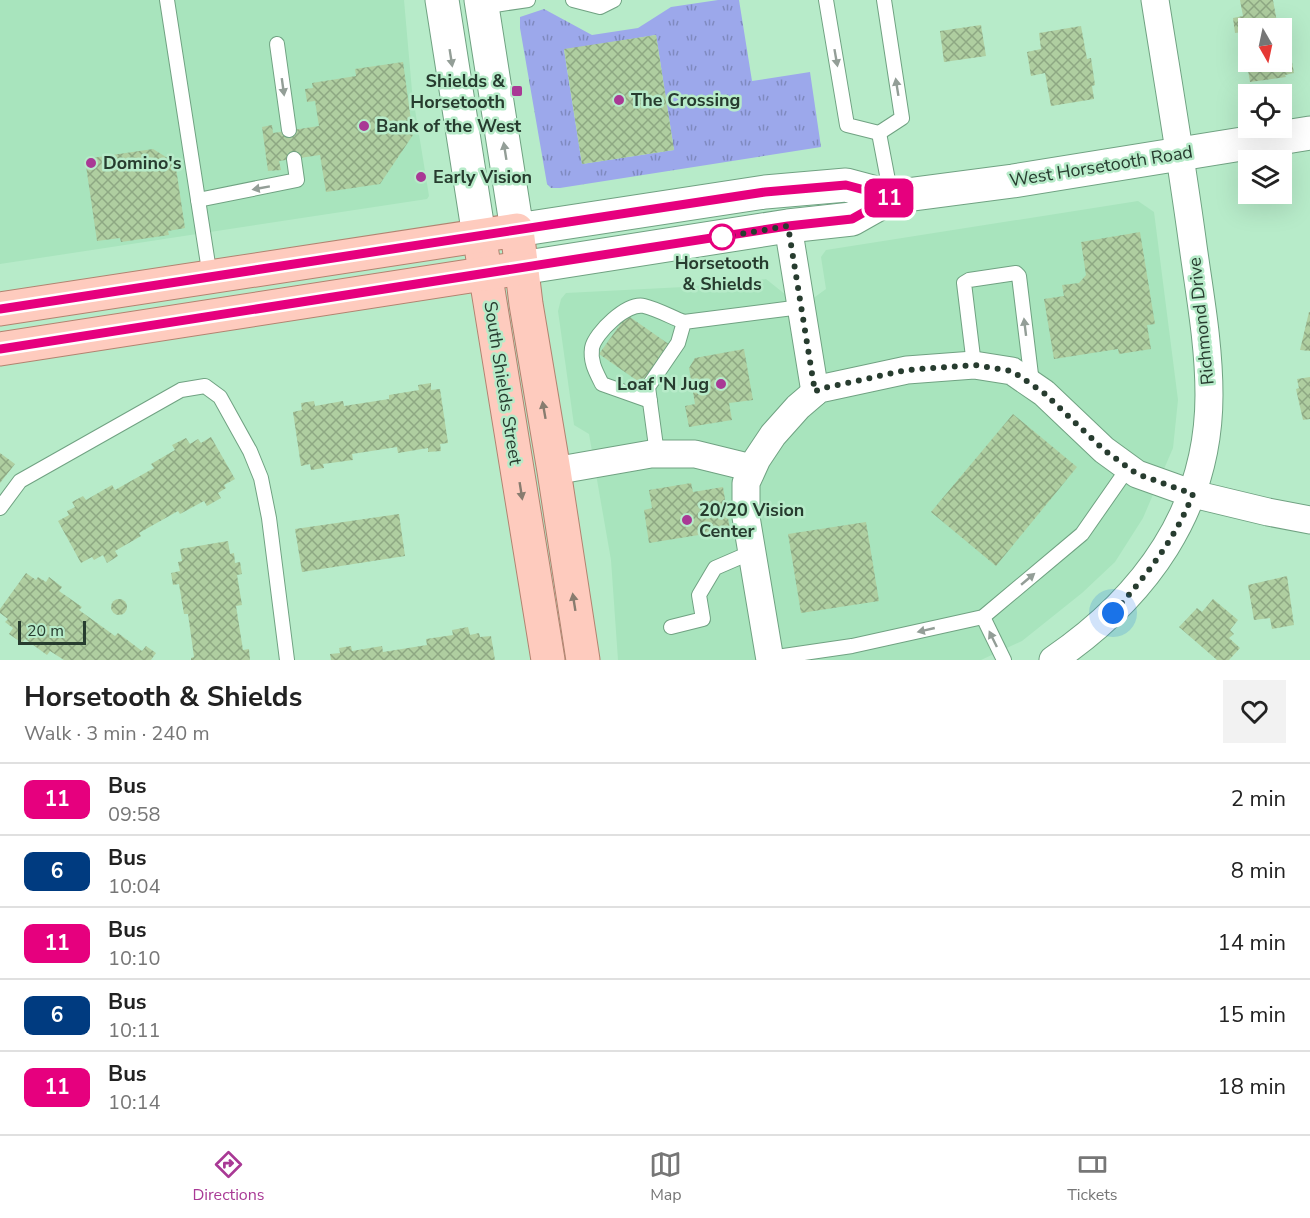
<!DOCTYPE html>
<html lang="en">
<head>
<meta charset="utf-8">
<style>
  body { margin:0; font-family:"Nunito Sans",sans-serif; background:#f2f2f2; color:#222; height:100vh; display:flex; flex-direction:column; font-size:22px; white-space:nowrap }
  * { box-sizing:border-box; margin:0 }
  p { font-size:20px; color:#767676 }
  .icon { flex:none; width:33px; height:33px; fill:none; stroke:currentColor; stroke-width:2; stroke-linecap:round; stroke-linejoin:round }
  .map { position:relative; height:660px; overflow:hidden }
  .sheet { display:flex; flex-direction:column; background:#fff; flex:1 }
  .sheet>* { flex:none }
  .badge { padding:0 12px; border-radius:9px; font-size:21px; line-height:39px }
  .needle { width:39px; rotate:171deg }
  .buttons { position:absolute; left:1238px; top:18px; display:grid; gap:12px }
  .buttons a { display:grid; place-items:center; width:54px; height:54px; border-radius:0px; background:#fff; box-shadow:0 6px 24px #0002; font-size:30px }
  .scale { position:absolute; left:18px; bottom:15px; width:68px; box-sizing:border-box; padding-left:6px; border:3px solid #273c2f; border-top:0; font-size:16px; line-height:21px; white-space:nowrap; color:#273c2f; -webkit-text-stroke:4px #b7ebc9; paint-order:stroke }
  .you { position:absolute; width:30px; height:30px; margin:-15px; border:4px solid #fff; border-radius:50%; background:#1a73e8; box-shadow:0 0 0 9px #1a73e833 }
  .map>.badge { position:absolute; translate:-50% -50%; box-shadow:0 0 0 3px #fff }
  .round { display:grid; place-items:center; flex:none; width:63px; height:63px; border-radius:0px; background:#f2f2f2 }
  .head { display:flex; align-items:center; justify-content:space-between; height:102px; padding:0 24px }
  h1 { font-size:28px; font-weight:700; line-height:45px }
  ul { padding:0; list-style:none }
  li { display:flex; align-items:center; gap:18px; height:72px; padding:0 24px; border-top:2px solid #e0e0e0 }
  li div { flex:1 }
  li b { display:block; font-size:22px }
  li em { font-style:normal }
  li .badge { min-width:66px; font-weight:700; text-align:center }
  .dock { display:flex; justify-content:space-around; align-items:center; height:84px; border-top:2px solid #e0e0e0; background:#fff; font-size:16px; color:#767676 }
  .dock a { display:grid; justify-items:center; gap:3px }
  .dock .current { color:#a93995 }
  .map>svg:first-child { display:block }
</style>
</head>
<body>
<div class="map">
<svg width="1310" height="660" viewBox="0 0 1310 660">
  <defs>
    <pattern id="grass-tufts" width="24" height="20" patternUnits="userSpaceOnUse" patternTransform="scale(1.5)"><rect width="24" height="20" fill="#9ca8eb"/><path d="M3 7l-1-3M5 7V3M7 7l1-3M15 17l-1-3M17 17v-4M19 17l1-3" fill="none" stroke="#7f8abf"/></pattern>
    <pattern id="building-cross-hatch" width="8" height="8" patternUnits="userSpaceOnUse" patternTransform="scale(1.5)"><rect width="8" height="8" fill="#afcea0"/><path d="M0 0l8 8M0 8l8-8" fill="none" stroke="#8ea883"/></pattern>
  </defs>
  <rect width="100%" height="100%" fill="#b7ebc9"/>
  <g fill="#a8e4bd">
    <polygon points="0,0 404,0 412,91 429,196 427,199 0,264"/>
    <polygon points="1138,201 1154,212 1178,400 1173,448 1143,518 1115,562 1082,593 1022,641 981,660 618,660 611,560 589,434 574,425 558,311 561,299 566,293 684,287 766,279 801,307 826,289 821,257 826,250"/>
  </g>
  <path fill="url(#grass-tufts)" fill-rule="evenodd" d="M 718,0 L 739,0 L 752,81 L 810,72 L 821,147 L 560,188 L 551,188 L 547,184 L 520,28 L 520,17 L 544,9 L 592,35 L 638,28 L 671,7 ZM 656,35 L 674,150 L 582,164 L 564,50 Z"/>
  <g fill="url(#building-cross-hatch)">
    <polygon points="1240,0 1273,0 1278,28 1248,28 1248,62 1281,62 1281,42 1284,42 1286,51 1290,51 1294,73 1285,75 1286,77 1250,82 1243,41 1245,41 1244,32 1235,33 1233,18 1243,16"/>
    <polygon points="981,25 986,56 944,62 940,31"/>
    <polygon points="1081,26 1087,59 1091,58 1095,85 1092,86 1094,99 1051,106 1045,73 1031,76 1027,52 1041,49 1039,33"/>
    <polygon points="656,35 674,150 582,164 564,49"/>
    <polygon points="403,62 413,135 380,184 326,192 320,155 279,161 281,170 268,171 262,127 272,125 273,133 319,126 315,101 307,102 305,89 313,88 312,83 356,76 355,69"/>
    <polygon points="153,149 171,160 176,168 185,228 168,231 169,235 121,242 120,238 97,241 85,159"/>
    <polygon points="1140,232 1155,324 1147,325 1151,349 1119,354 1118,349 1054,359 1044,299 1064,296 1062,285 1079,283 1086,275 1081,242"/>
    <polygon points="1309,312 1310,312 1310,351 1300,350"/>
    <polygon points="627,315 670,345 642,384 599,354"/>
    <polygon points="744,349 753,400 729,403 732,420 689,427 685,406 695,404 689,368 695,358"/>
    <polygon points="1310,377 1310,419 1303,420 1296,389 1299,388 1297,379"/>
    <polygon points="431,383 431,390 440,389 448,443 440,444 441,451 428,452 428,448 398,453 397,447 352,454 353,460 323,464 324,468 311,470 310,464 301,466 293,412 302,410 301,403 314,401 315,406 343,401 344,406 389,399 389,395 419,390 418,385"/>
    <polygon points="1013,414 1077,467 996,566 931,512"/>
    <polygon points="211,437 235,479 224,485 226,488 218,493 221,498 207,506 204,501 180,514 178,511 139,533 141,536 115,551 118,556 107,563 103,555 94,560 92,557 81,563 58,521 69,515 67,511 75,507 72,502 83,496 86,500 112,485 115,490 154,468 151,464 175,450 172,445 186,438 190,444 198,439 201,443"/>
    <polygon points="0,453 15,464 0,483"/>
    <polygon points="691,483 693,492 723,487 730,530 649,543 644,510 652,508 649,490"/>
    <polygon points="399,514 405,556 302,572 295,529"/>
    <polygon points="866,522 879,601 801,613 788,534"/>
    <polygon points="228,541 230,554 234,553 235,563 240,562 242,574 237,575 242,605 236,606 243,650 249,649 250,660 191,660 191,658 194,657 188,614 184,614 179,584 173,585 171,573 180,571 178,562 182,561 180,549"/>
    <polygon points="26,573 36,580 38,577 46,582 49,577 62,587 59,591 82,607 79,610 115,636 118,633 142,651 146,646 156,653 151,660 64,660 50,651 47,655 25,639 22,643 9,634 13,628 5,622 8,619 0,613 0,609"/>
    <polygon points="1287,576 1294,625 1272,629 1270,618 1254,620 1248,585"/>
    <circle cx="119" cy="607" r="8"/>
    <polygon points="1213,599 1238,620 1230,630 1234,634 1229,638 1240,648 1229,660 1217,660 1179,627 1197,608 1202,612"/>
    <polygon points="468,627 470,635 479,633 480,637 491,636 495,660 331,660 330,654 340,653 339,648 351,646 352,651 382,646 383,652 427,645 426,639 453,635 452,630"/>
  </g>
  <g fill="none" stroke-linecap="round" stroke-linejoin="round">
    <defs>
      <g id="lane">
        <polyline points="167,0 210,277"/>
        <polyline points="573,0 600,7 614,0"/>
        <polyline points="826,0 847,125 879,133 902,118 884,0"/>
        <polyline points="482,7 528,0"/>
        <polyline points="277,44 289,130"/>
        <polyline points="879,133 891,196"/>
        <polyline points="198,200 297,180 294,159"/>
        <polyline points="974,365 964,283 969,280 1016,273 1019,276 1032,383"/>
        <path d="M 650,401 L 602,384 C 596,372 590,362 592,348 C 595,333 627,302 644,306 C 657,309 671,317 684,322"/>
        <polyline points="657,454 648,387 678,343 684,322 801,307"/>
        <polyline points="0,508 20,481 181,390 205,386 220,397 250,451 261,478 269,518 287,660"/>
        <polyline points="983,617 1004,660"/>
        <polyline points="671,627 703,619 699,595 715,568 752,552"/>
        <polyline points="770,658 852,646 983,617 1082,534 1128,468"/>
      </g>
      <g id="street">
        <polyline points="788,226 815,392"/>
        <polyline points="554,471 651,454 695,454 752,468"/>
        <polyline points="770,660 746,517 746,483 757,459 773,435 798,407 819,389 907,370 974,365 1012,371 1044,393 1104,450 1137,474 1193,494 1268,512 1310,520"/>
        <path d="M 1053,660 C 1145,597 1209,510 1209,395 C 1209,345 1200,296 1193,246 C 1182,164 1168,82 1155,0"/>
      </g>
      <g id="secondary">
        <polyline points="442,0 479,236"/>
        <polyline points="481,0 517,230 765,192 846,185 891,197"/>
        <polyline points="521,268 788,226 852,219 891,197 1013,181 1310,133"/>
      </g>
      <g id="primary">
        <polyline points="482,253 548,660"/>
        <polyline points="0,309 517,230 526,304 554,471 583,660"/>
        <polyline points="0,349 521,268"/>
      </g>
    </defs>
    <use href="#lane" stroke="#70a282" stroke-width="16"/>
    <use href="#street" stroke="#70a282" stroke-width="29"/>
    <use href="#secondary" stroke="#70a282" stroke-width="35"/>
    <use href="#primary" stroke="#b28370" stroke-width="35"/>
    <use href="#lane" stroke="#fff" stroke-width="14"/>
    <use href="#street" stroke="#fff" stroke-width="27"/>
    <use href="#secondary" stroke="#fff" stroke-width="33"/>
    <use href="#primary" stroke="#fecbbe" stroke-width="33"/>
  </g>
  <defs><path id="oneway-solid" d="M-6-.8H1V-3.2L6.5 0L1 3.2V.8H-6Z" transform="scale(1.5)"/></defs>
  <g fill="#939e97">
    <use href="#oneway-solid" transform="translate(451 58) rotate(81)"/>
    <use href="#oneway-solid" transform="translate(836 58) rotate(80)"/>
    <use href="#oneway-solid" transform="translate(283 87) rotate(82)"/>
    <use href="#oneway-solid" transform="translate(897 87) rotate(-99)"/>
    <use href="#oneway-solid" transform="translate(505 151) rotate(-99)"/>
    <use href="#oneway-solid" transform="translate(261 188) rotate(170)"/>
    <use href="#oneway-solid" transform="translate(1025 327) rotate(-97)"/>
    <use href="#oneway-solid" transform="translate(1028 579) rotate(-40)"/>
    <use href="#oneway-solid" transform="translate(926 630) rotate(167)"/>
    <use href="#oneway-solid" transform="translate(993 639) rotate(-116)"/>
  </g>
  <g fill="#887c6f">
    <use href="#oneway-solid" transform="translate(544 410) rotate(-100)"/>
    <use href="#oneway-solid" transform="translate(521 491) rotate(81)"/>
    <use href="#oneway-solid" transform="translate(574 602) rotate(-99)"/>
  </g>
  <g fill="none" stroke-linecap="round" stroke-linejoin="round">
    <defs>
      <polyline id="line" points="0,309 765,192 846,185 891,197 852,219 788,226 0,349"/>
    </defs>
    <use href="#line" stroke="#fff" stroke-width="14"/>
    <use href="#line" stroke="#e6007e" stroke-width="9"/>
    <path stroke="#273c2f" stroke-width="6" stroke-dasharray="0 10.8" d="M 722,237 L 788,226 L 815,392 L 819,389 L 907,370 L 974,365 L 1012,371 L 1044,393 L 1104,450 L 1137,474 L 1193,494 C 1175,540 1145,577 1113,613"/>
  </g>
  <g fill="#a93995" stroke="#b7ebc9" stroke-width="2">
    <rect x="511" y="85" width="12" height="12" rx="3"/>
    <circle cx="619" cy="100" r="6"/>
    <circle cx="364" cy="126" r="6"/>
    <circle cx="91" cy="163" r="6"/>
    <circle cx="421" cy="177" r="6"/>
    <circle cx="721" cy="384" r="6"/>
    <circle cx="687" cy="520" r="6"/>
  </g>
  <circle fill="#fff" stroke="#e6007e" stroke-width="3" cx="722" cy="237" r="12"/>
  <g text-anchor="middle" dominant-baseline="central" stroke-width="5" stroke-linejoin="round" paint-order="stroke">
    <g font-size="18" font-weight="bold" fill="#273c2f" stroke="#b7ebc9" text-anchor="start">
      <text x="505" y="81" text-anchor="end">Shields &amp;<tspan x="505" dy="21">Horsetooth</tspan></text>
      <text x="631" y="100">The Crossing</text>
      <text x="376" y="126">Bank of the West</text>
      <text x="103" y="163">Domino's</text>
      <text x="433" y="177">Early Vision</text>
      <text x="709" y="384" text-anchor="end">Loaf 'N Jug</text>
      <text x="699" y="510">20/20 Vision<tspan x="699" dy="21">Center</tspan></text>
    </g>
    <g font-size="18" fill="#273c2f" stroke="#b7ebc9">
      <text transform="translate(1101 166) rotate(-9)">West Horsetooth Road</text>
      <text transform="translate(1201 321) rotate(-96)">Richmond Drive</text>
      <text transform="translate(503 383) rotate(81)">South Shields Street</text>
    </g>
    <g font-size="18" font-weight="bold" fill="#273c2f" stroke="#b7ebc9">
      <text x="722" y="263">Horsetooth<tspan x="722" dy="21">&amp; Shields</tspan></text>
    </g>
  </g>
</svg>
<div class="buttons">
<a><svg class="needle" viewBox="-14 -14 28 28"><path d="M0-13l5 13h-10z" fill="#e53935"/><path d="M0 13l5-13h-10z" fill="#767676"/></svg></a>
<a><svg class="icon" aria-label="locate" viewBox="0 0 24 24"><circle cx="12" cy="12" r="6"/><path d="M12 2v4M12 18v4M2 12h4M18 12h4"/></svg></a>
<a><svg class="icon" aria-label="layers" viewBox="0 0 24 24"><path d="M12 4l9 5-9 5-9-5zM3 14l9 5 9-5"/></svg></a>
</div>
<div class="scale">20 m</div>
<div class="you" style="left:1113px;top:613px"></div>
<b class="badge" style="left:889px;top:198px;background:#e6007e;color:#fff">11</b>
</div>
<section class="sheet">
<div class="head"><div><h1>Horsetooth &amp; Shields</h1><p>Walk · 3 min · 240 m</p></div><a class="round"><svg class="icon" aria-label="heart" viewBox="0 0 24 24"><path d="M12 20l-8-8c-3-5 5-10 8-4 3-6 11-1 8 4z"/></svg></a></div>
<ul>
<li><span class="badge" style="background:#e6007e;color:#fff">11</span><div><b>Bus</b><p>09:58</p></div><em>2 min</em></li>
<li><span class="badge" style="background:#003b80;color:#fff">6</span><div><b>Bus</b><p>10:04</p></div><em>8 min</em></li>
<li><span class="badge" style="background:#e6007e;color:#fff">11</span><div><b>Bus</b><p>10:10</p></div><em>14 min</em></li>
<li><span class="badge" style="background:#003b80;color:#fff">6</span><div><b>Bus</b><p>10:11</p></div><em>15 min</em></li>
<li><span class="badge" style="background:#e6007e;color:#fff">11</span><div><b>Bus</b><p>10:14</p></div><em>18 min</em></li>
</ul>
</section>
<nav class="dock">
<a class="current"><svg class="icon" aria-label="directions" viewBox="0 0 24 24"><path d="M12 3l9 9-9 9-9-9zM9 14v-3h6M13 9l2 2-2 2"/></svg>Directions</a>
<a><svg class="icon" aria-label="map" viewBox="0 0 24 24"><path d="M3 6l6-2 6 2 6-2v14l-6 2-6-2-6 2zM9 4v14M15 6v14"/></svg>Map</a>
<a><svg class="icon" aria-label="tickets" viewBox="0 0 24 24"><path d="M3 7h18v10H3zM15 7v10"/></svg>Tickets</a>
</nav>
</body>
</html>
